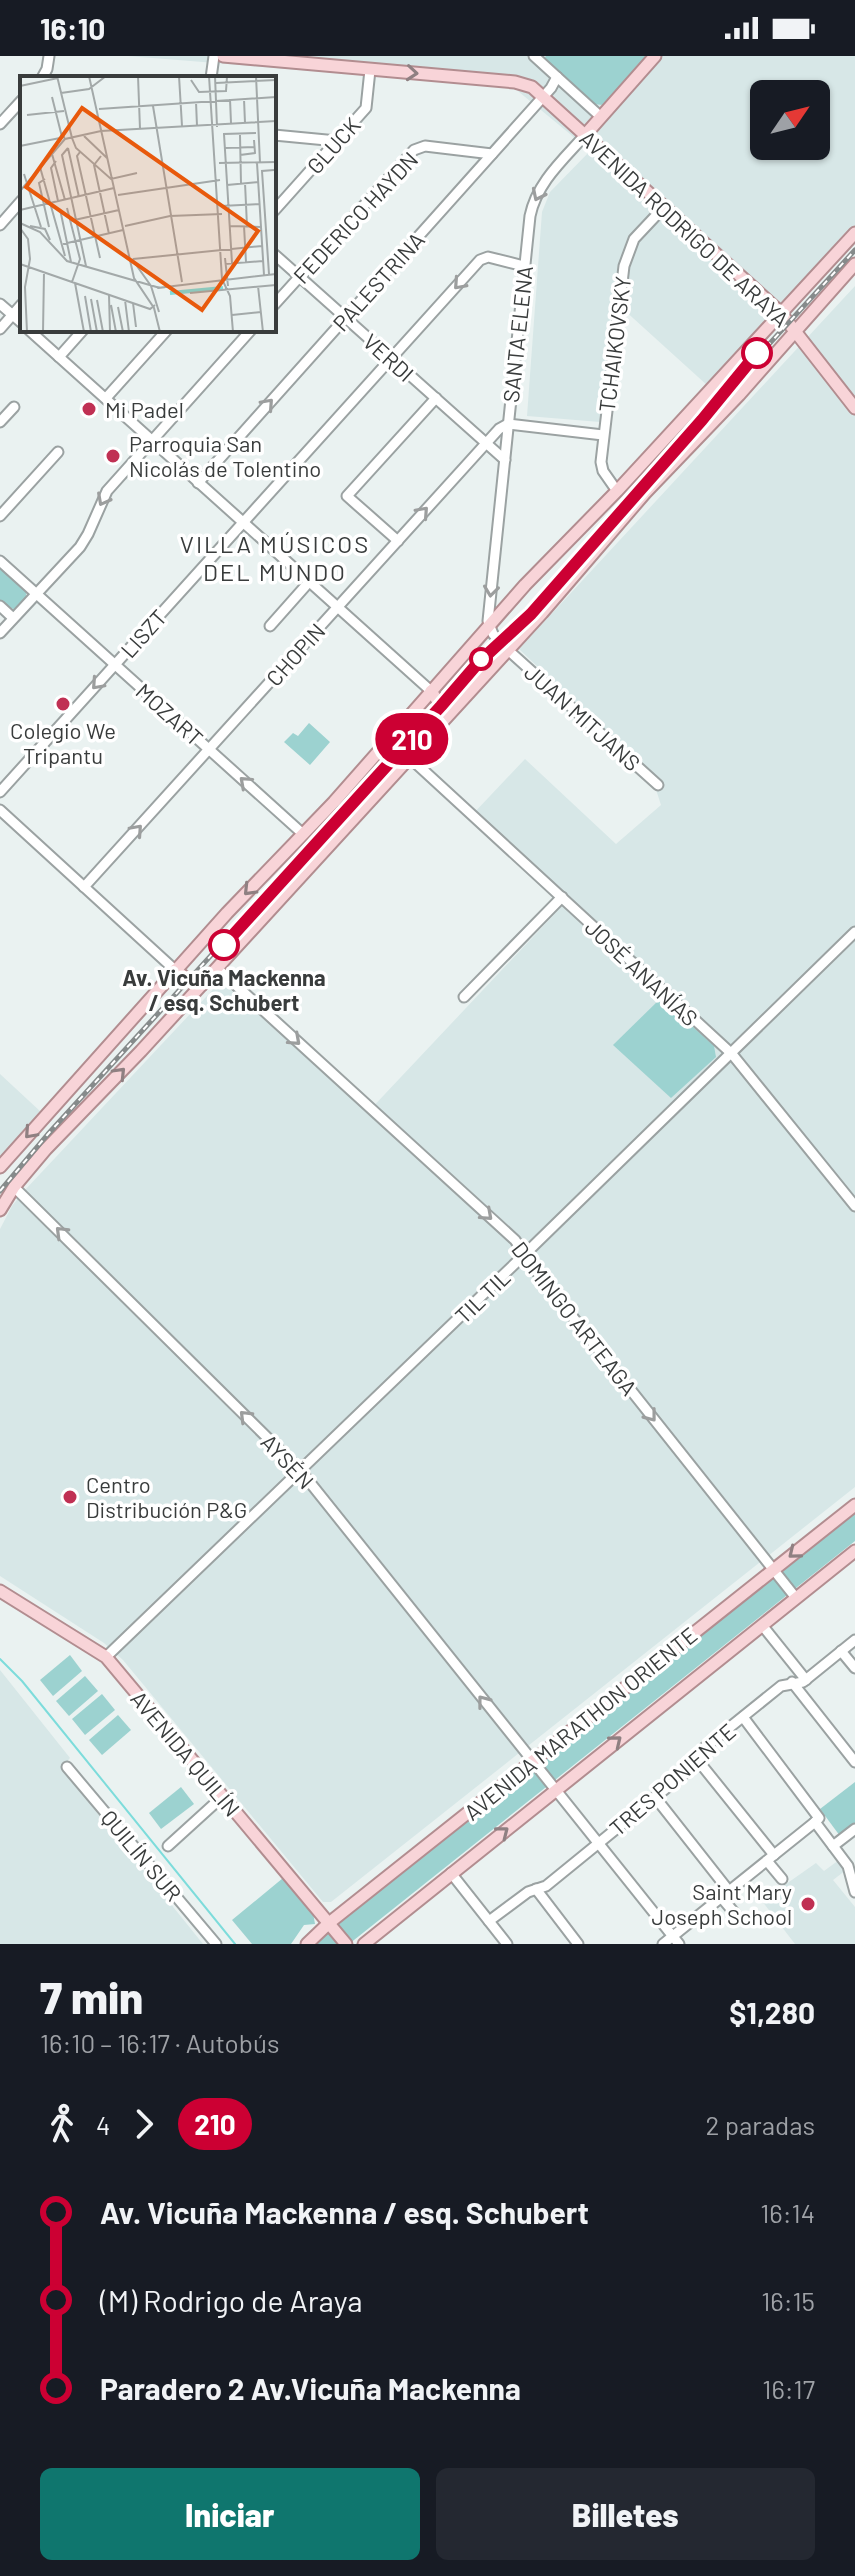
<!DOCTYPE html>
<html lang="es">
<head>
<meta charset="utf-8">
<style>
  body { margin:0; font-family:Barlow,sans-serif; background:#242831; color:#f1f3f6; height:100vh; display:flex; flex-direction:column; font-size:30px; white-space:nowrap }
  * { box-sizing:border-box; margin:0 }
  p { font-size:26px; color:#9ea1a6 }
  .icon { flex:none; width:44px; height:44px; fill:none; stroke:currentColor; stroke-width:2; stroke-linecap:round; stroke-linejoin:round }
  .map { position:relative; height:1888px; overflow:hidden }
  .drawer { display:flex; flex-direction:column; background:#171b24; flex:1 }
  .drawer>* { flex:none }
  .badge { padding:0 16px; border-radius:26px; font-size:28px; line-height:52px }
  .needle { width:52px; rotate:55deg }
  .tools { position:absolute; left:750px; top:24px; display:grid; gap:16px }
  .tools a { display:grid; place-items:center; width:80px; height:80px; border-radius:12px; background:#171b24; box-shadow:0 2px 6px #0004; font-size:40px }
  .map>.badge { position:absolute; translate:-50% -50%; box-shadow:0 0 0 4px #fff }
  .legs { display:flex; align-items:center; gap:12px; height:88px; padding:0 40px; font-size:26px }
  .legs p { margin-inline-start:auto }
  .headline { display:flex; align-items:center; justify-content:space-between; height:136px; padding:0 40px }
  h1 { font-size:44px; font-weight:800; line-height:60px }
  .action { display:flex; gap:16px; margin-top:auto; padding:16px 40px }
  .action a { flex:1; height:92px; border-radius:12px; background:#0f766e; color:#fff; font-size:32px; font-weight:800; line-height:92px; text-align:center }
  .action a+a { background:#242831; color:#f1f3f6 }
  ul { padding:0 40px; list-style:none }
  li { display:flex; align-items:center; gap:28px; height:88px; font-size:30px }
  li i { display:grid; place-items:center; width:12px; height:100%; margin:0 10px; background:currentColor }
  li i::after { content:''; width:20px; height:20px; margin:-10px; border:6px solid; border-radius:50%; background:#171b24 }
  li p { margin-inline-start:auto }
  li:first-child i { background:linear-gradient(#0000 50%,currentColor 0) }
  li:last-child i { background:linear-gradient(currentColor 50%,#0000 0) }
  .status { display:flex; justify-content:space-between; align-items:center; height:56px; padding:0 40px; background:#171b24; direction:ltr }
  .status svg { height:22px; fill:currentColor }
  .map>svg:first-child { display:block }
</style>
</head>
<body>
<div class="status"><b>16:10</b><svg viewBox="0 0 49 12"><path d="M0 12V9h3v3zM5 12V6h3v6zM10 12V3h3v9zM15 12V0h3v12zM26 1h20v11H26zM47 4h2v5h-2z"/></svg></div>
<div class="map">
<svg width="855" height="1888" viewBox="0 0 855 1888">
  <rect width="100%" height="100%" fill="#eaf2f1"/>
  <g fill="#d7e7e7" fill-rule="evenodd">
    <path d="M 128,0 L 855,0 L 855,169 L 708,330 L 612,243 L 600,366 L 527,360 L 542,156 L 550,136 L 589,96 L 570,78 L 513,31 ZM 764,38 L 816,38 L 816,90 L 764,90 Z"/>
    <polygon points="855,230 855,1431 331,1846 323,1846 123,1604 104,1587 0,1520 0,1173 12,1150 25,1134 221,925 368,1056 564,848 473,758 525,703 616,788 661,749 651,718 519,593"/>
    <polygon points="0,1018 42,1057 0,1103"/>
    <polygon points="0,1614 70,1702 61,1712 203,1888 0,1888"/>
    <polygon points="839,1804 846,1814 833,1824 855,1851 855,1888 795,1888 762,1845 816,1807 824,1815"/>
  </g>
  <g fill="#9cd2d0">
    <polygon points="546,0 647,0 603,49 593,48 544,3"/>
    <polygon points="0,510 27,536 25,543 14,553 9,552 0,545"/>
    <polygon points="309,667 330,686 310,709 284,686 293,677 298,680"/>
    <polygon points="661,942 714,990 716,1001 671,1042 613,989"/>
    <polygon points="855,1452 855,1485 349,1888 311,1888"/>
    <polygon points="70,1599 82,1615 53,1640 40,1624"/>
    <polygon points="85,1620 98,1635 69,1660 56,1645"/>
    <polygon points="102,1638 115,1654 85,1679 72,1663"/>
    <polygon points="118,1659 131,1674 102,1699 89,1684"/>
    <polygon points="855,1726 855,1769 840,1780 820,1753"/>
    <polygon points="181,1731 194,1748 161,1773 149,1757"/>
    <polygon points="283,1822 313,1857 315,1868 304,1869 291,1888 252,1888 232,1864"/>
  </g>
  <g fill="none" stroke-linecap="round" stroke-linejoin="round">
    <polyline stroke="#7ddcdb" stroke-width="2" points="0,1603 22,1625 235,1888"/>
    <defs>
      <g id="minor">
        <polyline points="534,0 601,61"/>
        <polyline points="42,22 47,13 49,0"/>
        <polyline points="211,22 214,0"/>
        <polyline points="0,68 22,44"/>
        <path d="M 586,78 C 564,103 537,126 530,160 L 488,565 L 493,578 L 508,594 L 658,729"/>
        <polyline points="274,79 337,85"/>
        <polyline points="274,155 366,52 370,14"/>
        <polyline points="0,169 22,144"/>
        <polyline points="274,198 505,404"/>
        <polyline points="0,248 22,267"/>
        <polyline points="274,249 414,94 425,90 492,98"/>
        <polyline points="0,273 22,248"/>
        <polyline points="29,274 431,635"/>
        <polyline points="59,301 83,274"/>
        <polyline points="106,342 167,274"/>
        <polyline points="0,366 14,351"/>
        <polyline points="198,427 551,32 557,21"/>
        <polyline points="617,435 603,415 601,406 624,210 634,183 665,150"/>
        <polyline points="0,460 58,396"/>
        <polyline points="398,485 347,440 436,342"/>
        <polyline points="0,505 303,778"/>
        <polyline points="0,550 13,562"/>
        <polyline points="270,570 309,526"/>
        <polyline points="0,577 80,491 88,478 107,435 251,274"/>
        <polyline points="409,701 732,998 855,1150"/>
        <polyline points="0,736 480,204 488,201 524,210"/>
        <polyline points="0,754 175,914"/>
        <polyline points="84,831 499,373 508,368 603,379"/>
        <polyline points="217,912 515,1184 537,1216 796,1542"/>
        <polyline points="464,941 562,841"/>
        <polyline points="14,1131 300,1414 679,1888"/>
        <polyline points="762,1569 806,1624"/>
        <polyline points="841,1595 855,1612"/>
        <polyline points="106,1601 525,1198 855,876"/>
        <polyline points="792,1626 855,1706"/>
        <polyline points="743,1661 819,1762 815,1766"/>
        <polyline points="696,1702 774,1799"/>
        <polyline points="67,1711 216,1888"/>
        <polyline points="655,1741 729,1835"/>
        <polyline points="815,1766 848,1810 855,1836"/>
        <polyline points="168,1790 223,1740"/>
        <polyline points="833,1790 855,1773"/>
        <polyline points="767,1805 782,1823"/>
        <polyline points="451,1817 507,1888"/>
        <polyline points="536,1833 578,1888"/>
        <polyline points="721,1841 737,1860"/>
        <polyline points="489,1865 528,1836 546,1830 691,1712 699,1696 781,1630 803,1626 855,1584"/>
        <polyline points="663,1888 815,1766"/>
      </g>
      <g id="major">
        <polyline points="223,0 515,26 532,31 780,256 855,352"/>
        <polyline points="586,78 655,0"/>
        <polyline points="431,635 441,650 441,665"/>
        <polyline points="175,914 190,925 203,928"/>
        <polyline points="0,1111 227,857 334,746 525,529 617,435 855,177"/>
        <polyline points="0,1154 14,1131 46,1093 141,995 542,557 645,437 739,339 855,208"/>
        <polyline points="0,1535 106,1601 346,1888"/>
        <polyline points="307,1888 329,1867 855,1449"/>
        <polyline points="364,1888 855,1495"/>
      </g>
    </defs>
    <use href="#minor" stroke="#9ba2a2" stroke-width="13"/>
    <use href="#major" stroke="#b28d90" stroke-width="15"/>
    <use href="#minor" stroke="#fff" stroke-width="9"/>
    <use href="#major" stroke="#f8d4d8" stroke-width="11"/>
    <defs>
      <polyline id="rail" points="0,1135 48,1078 855,194"/>
    </defs>
    <use href="#rail" stroke="#868b8b" stroke-width="5"/>
    <use href="#rail" stroke="#fff" stroke-width="2" stroke-dasharray="6" stroke-linecap="butt"/>
  </g>
  <defs><path id="oneway-chevron" d="M-2-3.5L2.5 0L-2 3.5" fill="none" stroke-width="1.6" stroke-linecap="round" stroke-linejoin="round" transform="scale(2)"/></defs>
  <g stroke="#8f8082">
    <use href="#oneway-chevron" transform="translate(412 17) rotate(5)"/>
    <use href="#oneway-chevron" transform="translate(249 834) rotate(134)"/>
    <use href="#oneway-chevron" transform="translate(120 1017) rotate(-46)"/>
    <use href="#oneway-chevron" transform="translate(30 1077) rotate(132)"/>
    <use href="#oneway-chevron" transform="translate(794 1497) rotate(141)"/>
    <use href="#oneway-chevron" transform="translate(616 1685) rotate(-39)"/>
    <use href="#oneway-chevron" transform="translate(503 1776) rotate(-38)"/>
  </g>
  <g stroke="#9c9e9e">
    <use href="#oneway-chevron" transform="translate(538 139) rotate(116)"/>
    <use href="#oneway-chevron" transform="translate(459 228) rotate(132)"/>
    <use href="#oneway-chevron" transform="translate(268 348) rotate(-48)"/>
    <use href="#oneway-chevron" transform="translate(103 444) rotate(118)"/>
    <use href="#oneway-chevron" transform="translate(423 456) rotate(-48)"/>
    <use href="#oneway-chevron" transform="translate(491 535) rotate(97)"/>
    <use href="#oneway-chevron" transform="translate(97 628) rotate(132)"/>
    <use href="#oneway-chevron" transform="translate(245 726) rotate(-138)"/>
    <use href="#oneway-chevron" transform="translate(137 774) rotate(-48)"/>
    <use href="#oneway-chevron" transform="translate(295 984) rotate(42)"/>
    <use href="#oneway-chevron" transform="translate(487 1159) rotate(42)"/>
    <use href="#oneway-chevron" transform="translate(61 1176) rotate(-135)"/>
    <use href="#oneway-chevron" transform="translate(245 1360) rotate(-135)"/>
    <use href="#oneway-chevron" transform="translate(651 1360) rotate(52)"/>
    <use href="#oneway-chevron" transform="translate(483 1645) rotate(-128)"/>
  </g>
  <g fill="none" stroke-linecap="round" stroke-linejoin="round">
    <defs>
      <polyline id="line-1" points="224,889 441,650 478,607 531,558 702,364 757,297"/>
    </defs>
    <use href="#line-1" stroke="#fff" stroke-width="18"/>
    <use href="#line-1" stroke="#c03" stroke-width="12"/>
  </g>
  <g fill="#fff" stroke="#c03" stroke-width="4">
    <circle cx="757" cy="297" r="14"/>
    <circle cx="481" cy="603" r="10"/>
    <circle cx="224" cy="889" r="14"/>
  </g>
  <g fill="#c03053" stroke="#fff" stroke-width="3">
    <circle cx="89" cy="353" r="8"/>
    <circle cx="113" cy="400" r="8"/>
    <circle cx="63" cy="648" r="8"/>
    <circle cx="70" cy="1441" r="8"/>
    <circle cx="808" cy="1848" r="8"/>
  </g>
  <g text-anchor="middle" dominant-baseline="central" stroke-width="7" stroke-linejoin="round" paint-order="stroke">
    <g font-size="22" fill="#393c3c" stroke="#fff">
      <text transform="translate(333 89) rotate(-48)">GLUCK</text>
      <text transform="translate(355 161) rotate(-47)">FEDERICO HAYDN</text>
      <text transform="translate(685 172) rotate(43)">AVENIDA RODRIGO DE ARAYA</text>
      <text transform="translate(378 225) rotate(-48)">PALESTRINA</text>
      <text transform="translate(517 278) rotate(-84)">SANTA ELENA</text>
      <text transform="translate(614 288) rotate(-83)">TCHAIKOVSKY</text>
      <text transform="translate(389 301) rotate(42)">VERDI</text>
      <text transform="translate(143 577) rotate(-48)">LISZT</text>
      <text transform="translate(295 598) rotate(-48)">CHOPIN</text>
      <text transform="translate(170 658) rotate(42)">MOZART</text>
      <text transform="translate(583 661) rotate(42)">JUAN MITJANS</text>
      <text transform="translate(642 916) rotate(43)">JOSÉ ANANÍAS</text>
      <text transform="translate(482 1240) rotate(-44)">TIL TIL</text>
      <text transform="translate(575 1262) rotate(52)">DOMINGO ARTEAGA</text>
      <text transform="translate(288 1405) rotate(47)">AYSÉN</text>
      <text transform="translate(580 1667) rotate(-39)">AVENIDA MARATHON ORIENTE</text>
      <text transform="translate(186 1697) rotate(50)">AVENIDA QUILÍN</text>
      <text transform="translate(672 1723) rotate(-41)">TRES PONIENTE</text>
      <text transform="translate(142 1799) rotate(50)">QUILÍN SUR</text>
    </g>
    <g font-size="22" fill="#393c3c" stroke="#fff" text-anchor="start">
      <text x="105" y="353">Mi Padel</text>
      <text x="129" y="387">Parroquia San<tspan x="129" dy="25">Nicolás de Tolentino</tspan></text>
      <text x="63" y="674" text-anchor="middle">Colegio We<tspan x="63" dy="25">Tripantu</tspan></text>
      <text x="86" y="1428">Centro<tspan x="86" dy="25">Distribución P&amp;G</tspan></text>
      <text x="792" y="1835" text-anchor="end">Saint Mary<tspan x="792" dy="25">Joseph School</tspan></text>
    </g>
    <g font-size="22" font-weight="bold" fill="#393c3c" stroke="#fff">
      <text x="224" y="921">Av. Vicuña Mackenna<tspan x="224" dy="25">/ esq. Schubert</tspan></text>
    </g>
    <g font-size="24" letter-spacing="2" fill="#393c3c" stroke="#fff">
      <text x="275" y="487">VILLA MÚSICOS<tspan x="275" dy="28">DEL MUNDO</tspan></text>
    </g>
  </g>
  <g transform="translate(20 20)">
    <rect width="256" height="256" fill="#eaf2f1"/>
    <path fill="none" stroke="#7ddcdb" stroke-width="4" d="M 150,217 L 203,212"/>
    <path fill="none" stroke="#a3a9a9" stroke-width="2" d="M 37,0 L 52,62M 69,0 L 114,202 L 134,232 L 140,256M 118,0 L 120,53M 159,0 L 162,50M 189,0 L 202,203 L 210,220 L 213,256M 195,0 L 197,51M 236,0 L 240,87M 171,4 L 179,16 L 206,15 L 207,1M 196,7 L 256,4M 0,10 L 38,2M 41,17 L 69,13 L 86,0M 32,21 L 42,61M 210,23 L 211,47M 224,23 L 225,47M 176,26 L 177,50M 133,30 L 162,206M 79,33 L 256,21M 7,39 L 44,35M 220,59 L 221,108M 64,60 L 87,82M 52,62 L 56,72 L 91,103 L 117,97M 0,70 L 45,61M 48,72 L 42,79 L 66,190M 48,72 L 59,121M 205,72 L 235,71M 60,76 L 57,80 L 80,182M 32,78 L 45,124M 220,79 L 235,77 L 234,64M 81,80 L 74,89 L 89,158M 36,85 L 31,92 L 38,125M 199,87 L 256,86M 237,87 L 244,199M 20,91 L 45,180M 4,98 L 21,151M 25,103 L 19,107 L 29,151M 225,107 L 227,150M 207,109 L 238,106M 0,115 L 45,63 L 81,55 L 256,45M 98,119 L 200,104M 201,130 L 239,128M 47,132 L 60,183 L 52,206M 40,133 L 51,186M 0,134 L 94,112M 50,145 L 99,134M 0,147 L 20,156 L 47,185 L 140,212M 10,150 L 25,153 L 30,164M 105,150 L 150,140 L 202,138M 209,150 L 241,151M 224,150 L 226,186M 0,152 L 8,163 L 10,183 L 5,211 L 7,256M 43,168 L 103,154M 205,182 L 208,210M 112,183 L 131,210 L 139,236M 113,183 L 242,170M 212,187 L 204,58 L 236,57M 0,188 L 130,233 L 135,229M 205,188 L 243,185M 249,198 L 242,95 L 254,94M 55,207 L 64,256M 238,210 L 243,256M 137,212 L 256,198M 170,217 L 256,209M 89,219 L 90,256M 65,220 L 71,256M 71,223 L 77,256M 77,224 L 83,256M 105,224 L 109,256M 113,227 L 116,251M 91,229 L 96,256M 98,231 L 103,256M 212,239 L 241,236M 23,256 L 24,196"/>
    <path fill="#e8590c" fill-opacity="0.15" stroke="#e8590c" stroke-width="4" d="M 62,32 L 238,155 L 182,234 L 6,111 Z"/>
    <rect width="256" height="256" fill="none" stroke="#393c3c" stroke-width="4"/>
  </g>
</svg>
<div class="tools">
<a><svg class="needle" viewBox="-14 -14 28 28"><path d="M0-13l5 13h-10z" fill="#e53935"/><path d="M0 13l5-13h-10z" fill="#9ea1a6"/></svg></a>
</div>
<b class="badge" style="left:412px;top:683px;background:#c03;color:#fff">210</b>
</div>
<section class="drawer">
<div class="headline"><div><h1>7 min</h1><p>16:10 – 16:17 · Autobús</p></div><b>$1,280</b></div>
<div class="legs"><svg class="icon" aria-label="walk" viewBox="0 0 24 24"><circle cx="13" cy="4" r="2"/><path d="M13 8l-2 6 4 7M11 14l-3 7M7 12l3-4h3l4 4"/></svg>4<svg class="icon" aria-label="forward" viewBox="0 0 24 24"><path d="M9 5l7 7-7 7"/></svg><b class="badge" style="background:#c03;color:#fff">210</b><p>2 paradas</p></div>
<ul>
<li><i style="color:#c03"></i><b>Av. Vicuña Mackenna / esq. Schubert</b><p>16:14</p></li>
<li><i style="color:#c03"></i><span>(M) Rodrigo de Araya</span><p>16:15</p></li>
<li><i style="color:#c03"></i><b>Paradero 2 Av.Vicuña Mackenna</b><p>16:17</p></li>
</ul>
<div class="action"><a>Iniciar</a><a>Billetes</a></div>
</section>
</body>
</html>
